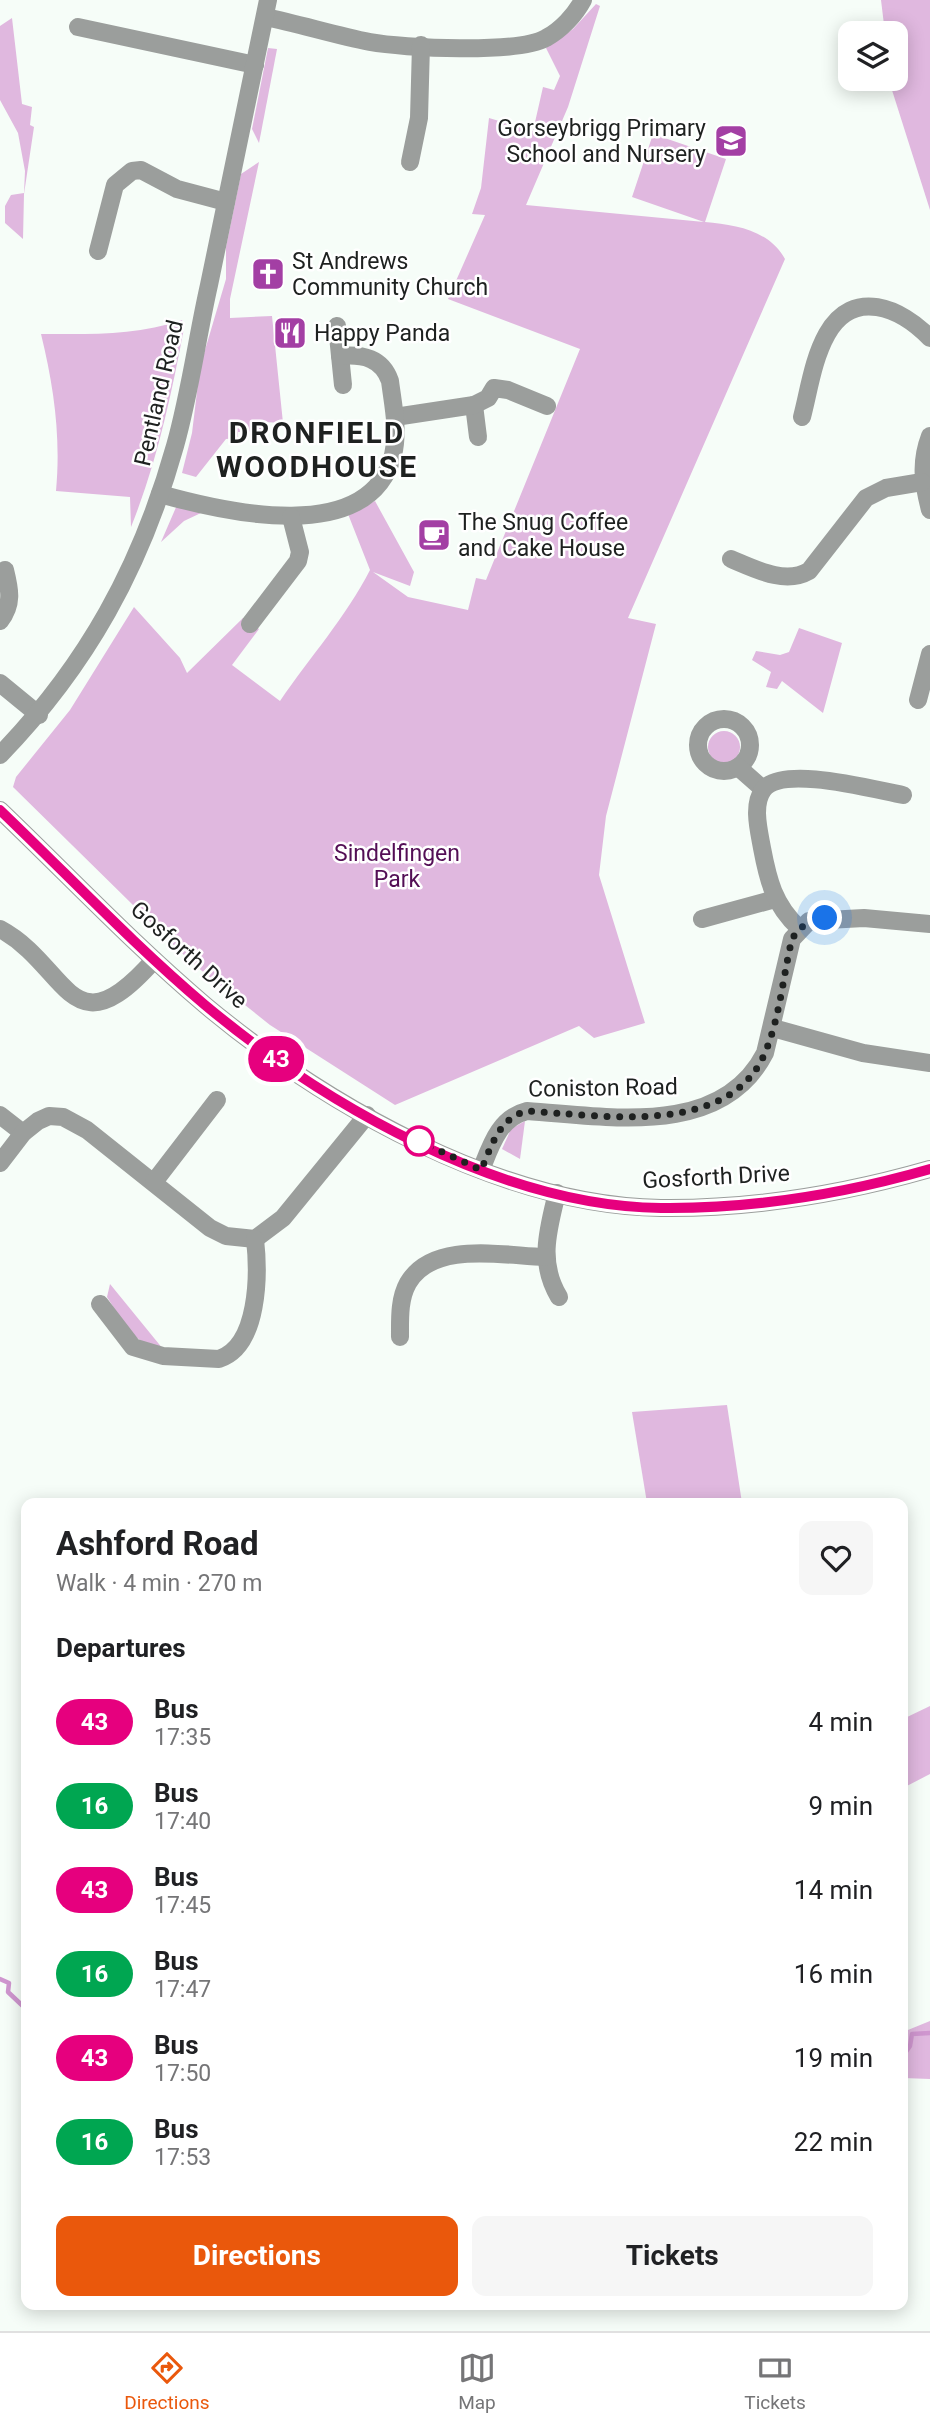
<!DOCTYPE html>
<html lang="en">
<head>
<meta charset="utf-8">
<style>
  body { margin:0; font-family:Roboto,sans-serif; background:#f6f6f6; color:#202124; height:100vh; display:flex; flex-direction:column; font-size:26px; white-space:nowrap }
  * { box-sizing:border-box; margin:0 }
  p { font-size:23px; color:#757577 }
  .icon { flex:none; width:38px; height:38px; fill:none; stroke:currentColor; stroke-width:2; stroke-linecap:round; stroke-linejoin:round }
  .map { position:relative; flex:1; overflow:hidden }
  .details { position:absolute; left:21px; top:1498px; width:887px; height:812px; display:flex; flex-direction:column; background:#fff; border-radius:14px; box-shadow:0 4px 18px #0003 }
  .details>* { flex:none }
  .badge { padding:0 14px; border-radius:23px; font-size:24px; line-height:46px }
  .controls { position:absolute; left:838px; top:21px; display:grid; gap:14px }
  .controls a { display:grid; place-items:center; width:70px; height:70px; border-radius:14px; background:#fff; box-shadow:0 4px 18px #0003; font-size:35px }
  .you { position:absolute; width:35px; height:35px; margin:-18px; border:5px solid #fff; border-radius:50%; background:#1a73e8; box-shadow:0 0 0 10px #1a73e833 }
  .map>.badge { position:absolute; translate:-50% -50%; box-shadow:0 0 0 4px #fff }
  h2 { padding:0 35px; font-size:26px; line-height:63px }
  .round { display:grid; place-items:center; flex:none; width:74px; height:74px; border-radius:14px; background:#f6f6f6 }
  .head { display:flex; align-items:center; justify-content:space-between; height:119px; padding:0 35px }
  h1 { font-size:33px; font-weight:700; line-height:52px }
  .button { display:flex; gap:14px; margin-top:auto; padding:14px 35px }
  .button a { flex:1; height:80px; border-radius:14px; background:#ea580c; color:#fff; font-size:28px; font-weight:700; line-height:80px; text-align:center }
  .button a+a { background:#f6f6f6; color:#202124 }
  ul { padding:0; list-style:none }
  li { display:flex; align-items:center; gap:21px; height:84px; padding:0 35px }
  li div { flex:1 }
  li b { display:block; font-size:26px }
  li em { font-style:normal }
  li .badge { min-width:77px; font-weight:700; text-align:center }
  .tabs { display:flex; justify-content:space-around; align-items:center; height:98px; border-top:2px solid #e0e0e0; background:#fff; font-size:19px; color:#757577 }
  .tabs a { display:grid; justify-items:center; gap:4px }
  .tabs .selected { color:#ea580c }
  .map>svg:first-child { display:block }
</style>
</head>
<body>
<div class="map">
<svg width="930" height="2331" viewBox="0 0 930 2331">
  <rect width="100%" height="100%" fill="#f6fdf8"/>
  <g fill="#e0b8df">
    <polygon points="881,0 930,0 930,210 891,87 890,79 896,79 896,33 885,33"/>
    <path d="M 596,4 L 600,6 L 568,107 L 526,205 L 704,222 L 632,197 L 653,134 L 726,159 L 705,222 C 736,225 769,230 785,259 L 628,618 L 656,624 L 606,816 L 599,875 L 645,1023 L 594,1038 L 579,1026 L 395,1105 L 270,1025 L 192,963 L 13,787 L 16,777 L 70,710 L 134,607 L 180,658 L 187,673 L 243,618 L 259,629 L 232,665 L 280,701 C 310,657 346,617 370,570 L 348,514 L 375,501 L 414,572 L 410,586 L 373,572 L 408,597 L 468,610 L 476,578 L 486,580 L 580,349 L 448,299 L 485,215 L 472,214 L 481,188 L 489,118 L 533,131 L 543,87 L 554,90 L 560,76 L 546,48 L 573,29 Z"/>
    <polygon points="12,18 22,104 32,107 30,125 34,127 24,194 23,239 5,223 5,206 11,195 24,193 25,171 18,133 0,100 0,26"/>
    <polygon points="268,48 277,49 259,143 252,129"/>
    <polygon points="259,162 230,299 230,318 272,316 283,423 264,422 264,431 238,432 238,438 226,439 196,477 182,473 192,433 200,367 226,279 226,247 241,174"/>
    <path d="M 182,320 L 184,328 C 171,397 157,462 131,527 L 130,497 L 56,491 C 61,437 54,387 41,334 C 90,334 136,336 182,320 Z"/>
    <polygon points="177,505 203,512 184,521 161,542"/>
    <polygon points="799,628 842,643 823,713 782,681 777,689 766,687 771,672 752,660 756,651 780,655 789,652"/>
    <circle cx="724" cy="747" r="16"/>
    <polygon points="525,1121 520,1159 502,1149 511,1129"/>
    <path d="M 110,1284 L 163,1349 C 131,1343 124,1323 107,1297 Z"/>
    <polygon points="727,1405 742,1503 647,1503 632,1412"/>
    <polygon points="930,1706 930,1774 903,1788 903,1719"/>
    <polygon points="930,2021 930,2079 903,2078 903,2032"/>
  </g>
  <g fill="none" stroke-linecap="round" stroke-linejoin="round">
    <g stroke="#cf96cf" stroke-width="4.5">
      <polyline points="0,1979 9,1983 8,1992 26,2009"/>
      <polyline points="903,2056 910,2046 912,2034 930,2033"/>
    </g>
    <g stroke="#9b9e9c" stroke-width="18">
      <path d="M 265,17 C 300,24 334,35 370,42 C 403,48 518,54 546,38 C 561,30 575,15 583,0"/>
      <polyline points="78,27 255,65"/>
      <polyline points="410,162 419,118 421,45"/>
      <polyline points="98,251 115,185 132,171 141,170 177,189 226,202"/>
      <polyline points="337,326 343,385"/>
      <polyline points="474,405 478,437"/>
      <polyline points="395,417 474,405 488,398 494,388 508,390 547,406"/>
      <path d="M 802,417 C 809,390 813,359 827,334 C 853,287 901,308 930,338"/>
      <path d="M 930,436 C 920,462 923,483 930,510"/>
      <path d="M 160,494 C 224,512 370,547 393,455 C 399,431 393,405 390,381 C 382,358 363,354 340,356"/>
      <path d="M 731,559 C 755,569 785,585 809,571 L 866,498 L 886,488 L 922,482"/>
      <path d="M 0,621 C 13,604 10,590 5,570"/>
      <polyline points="250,624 298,561 300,552 291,517"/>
      <polyline points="0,683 39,715"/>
      <polyline points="918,700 930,654"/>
      <circle cx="724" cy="745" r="26"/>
      <polyline points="738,767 763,789"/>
      <polyline points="702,919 775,899"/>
      <path d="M 799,928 C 774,905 768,880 762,848 C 759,831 752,805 763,790 C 781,764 875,790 903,795"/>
      <path d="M 0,929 C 69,966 70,1055 154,960"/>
      <polyline points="773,1028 863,1053 930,1063"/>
      <polyline points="0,1115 23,1133"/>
      <polyline points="0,1163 23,1133 38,1121 49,1116 63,1117 87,1130 210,1228 226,1236 255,1239 283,1218 367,1115"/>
      <path d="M 481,1170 C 491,1145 499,1118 527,1111 C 606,1116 721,1139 765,1053 L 792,939 L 809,921 L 864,918 L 930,924"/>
      <polyline points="154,1182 217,1100"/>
      <path d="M 557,1193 C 548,1230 538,1262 559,1297"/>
      <path d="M 100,1304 L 133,1347 L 163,1356 L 219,1359 C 259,1346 259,1274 255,1239"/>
      <path d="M 400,1337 C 400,1319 399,1299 408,1283 C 433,1240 504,1256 545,1257"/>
    </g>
    <g stroke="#9b9e9c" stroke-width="18">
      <path d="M 0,755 C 87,665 141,567 175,446 C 190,393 197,338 209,285 C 229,190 248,95 268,0"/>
      <path d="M 0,810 C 68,875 133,944 205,1005 C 325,1105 501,1206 661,1208 C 752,1209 843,1194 930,1169"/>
    </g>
  </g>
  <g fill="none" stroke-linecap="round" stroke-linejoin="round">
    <defs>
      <path id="line" d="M 0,810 C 68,875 133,944 205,1005 C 325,1105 500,1206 661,1208 C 752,1209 843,1194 930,1169"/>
    </defs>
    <use href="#line" stroke="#fff" stroke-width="16"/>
    <use href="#line" stroke="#e6007e" stroke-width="10"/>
    <path stroke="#1e2120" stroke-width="7" stroke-dasharray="0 12.6" d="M 419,1141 L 481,1170 C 492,1145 499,1118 527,1111 C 600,1115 729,1138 765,1053 C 780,1017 783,976 792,939 C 801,925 809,921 825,918"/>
  </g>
  <defs>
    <symbol id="school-square" viewBox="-11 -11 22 22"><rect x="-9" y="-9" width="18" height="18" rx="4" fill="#a33fa4" stroke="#fff"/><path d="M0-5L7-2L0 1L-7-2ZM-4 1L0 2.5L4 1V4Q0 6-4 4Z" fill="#fff"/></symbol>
    <symbol id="church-square" viewBox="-11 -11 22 22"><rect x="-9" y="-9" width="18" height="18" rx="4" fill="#a33fa4" stroke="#fff"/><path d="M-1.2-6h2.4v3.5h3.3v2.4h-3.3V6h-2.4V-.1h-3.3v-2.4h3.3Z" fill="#fff"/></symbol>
    <symbol id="restaurant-square" viewBox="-11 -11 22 22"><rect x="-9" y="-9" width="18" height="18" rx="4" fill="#a33fa4" stroke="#fff"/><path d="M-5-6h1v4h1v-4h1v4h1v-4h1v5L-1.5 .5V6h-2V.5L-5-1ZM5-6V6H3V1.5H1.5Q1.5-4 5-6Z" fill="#fff"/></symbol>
    <symbol id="cafe-square" viewBox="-11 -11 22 22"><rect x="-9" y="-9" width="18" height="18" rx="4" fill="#a33fa4" stroke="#fff"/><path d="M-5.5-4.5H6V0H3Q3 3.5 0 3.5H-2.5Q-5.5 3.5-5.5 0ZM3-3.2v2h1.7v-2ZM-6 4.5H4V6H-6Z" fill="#fff"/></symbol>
  </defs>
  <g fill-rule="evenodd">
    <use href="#school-square" x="712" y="122" width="38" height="38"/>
    <use href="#church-square" x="249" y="255" width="38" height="38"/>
    <use href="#restaurant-square" x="271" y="314" width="38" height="38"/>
    <use href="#cafe-square" x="415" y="516" width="38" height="38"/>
  </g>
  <circle fill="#fff" stroke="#e6007e" stroke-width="3.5" cx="419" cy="1141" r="14"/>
  <g text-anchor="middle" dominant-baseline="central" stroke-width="5" stroke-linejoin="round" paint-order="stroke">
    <g font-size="23" fill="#1e2120" stroke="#fff" text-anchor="start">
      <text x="706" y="128" text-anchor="end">Gorseybrigg Primary<tspan x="706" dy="26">School and Nursery</tspan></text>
      <text x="292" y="261">St Andrews<tspan x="292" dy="26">Community Church</tspan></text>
      <text x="314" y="333">Happy Panda</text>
      <text x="458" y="522">The Snug Coffee<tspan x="458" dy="26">and Cake House</tspan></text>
    </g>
    <g font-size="23" fill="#1e2120" stroke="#fff">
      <text transform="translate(159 393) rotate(-77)">Pentland Road</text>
      <text transform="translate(189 955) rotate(42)">Gosforth Drive</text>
      <text transform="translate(603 1088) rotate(-1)">Coniston Road</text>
      <text transform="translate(716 1177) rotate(-3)">Gosforth Drive</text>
    </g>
    <g font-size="23" fill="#530e55" stroke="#fff">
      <text x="397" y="853">Sindelfingen<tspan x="397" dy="26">Park</tspan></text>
    </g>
    <g font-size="30" font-weight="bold" letter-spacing="2" fill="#1e2120" stroke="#fff">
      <text x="317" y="432">DRONFIELD<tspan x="317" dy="34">WOODHOUSE</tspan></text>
    </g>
  </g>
</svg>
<div class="controls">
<a><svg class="icon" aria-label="layers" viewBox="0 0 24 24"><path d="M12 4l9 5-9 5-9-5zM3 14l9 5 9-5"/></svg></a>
</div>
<div class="you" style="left:825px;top:918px"></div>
<b class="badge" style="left:276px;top:1059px;background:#e6007e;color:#fff">43</b>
<section class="details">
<div class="head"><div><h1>Ashford Road</h1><p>Walk · 4 min · 270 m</p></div><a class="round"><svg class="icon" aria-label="heart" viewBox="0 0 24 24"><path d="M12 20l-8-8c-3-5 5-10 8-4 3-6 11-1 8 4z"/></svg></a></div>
<h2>Departures</h2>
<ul>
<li><span class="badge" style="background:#e6007e;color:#fff">43</span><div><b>Bus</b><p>17:35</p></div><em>4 min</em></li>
<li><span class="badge" style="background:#00a651;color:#fff">16</span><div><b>Bus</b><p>17:40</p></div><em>9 min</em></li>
<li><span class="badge" style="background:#e6007e;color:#fff">43</span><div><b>Bus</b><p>17:45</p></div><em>14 min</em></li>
<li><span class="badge" style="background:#00a651;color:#fff">16</span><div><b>Bus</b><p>17:47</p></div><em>16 min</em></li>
<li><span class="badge" style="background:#e6007e;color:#fff">43</span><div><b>Bus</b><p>17:50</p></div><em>19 min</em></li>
<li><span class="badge" style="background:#00a651;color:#fff">16</span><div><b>Bus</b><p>17:53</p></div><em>22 min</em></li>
</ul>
<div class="button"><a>Directions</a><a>Tickets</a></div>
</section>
</div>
<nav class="tabs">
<a class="selected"><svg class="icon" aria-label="directions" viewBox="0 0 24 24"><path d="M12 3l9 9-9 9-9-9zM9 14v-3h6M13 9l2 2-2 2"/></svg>Directions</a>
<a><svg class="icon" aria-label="map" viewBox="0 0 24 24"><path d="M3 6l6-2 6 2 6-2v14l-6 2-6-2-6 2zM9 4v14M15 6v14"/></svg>Map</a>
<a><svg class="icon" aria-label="tickets" viewBox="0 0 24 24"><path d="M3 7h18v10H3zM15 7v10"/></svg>Tickets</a>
</nav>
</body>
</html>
